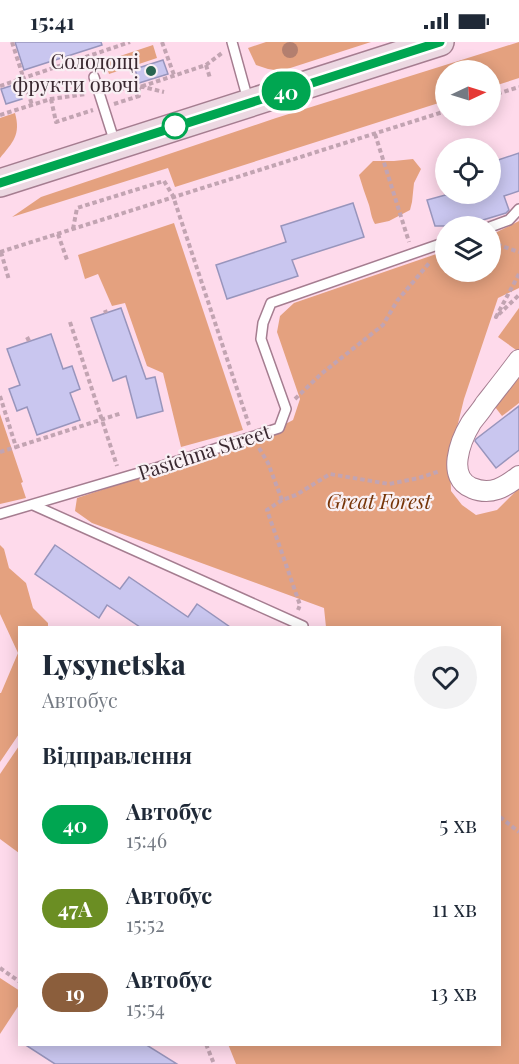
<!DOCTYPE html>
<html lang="uk">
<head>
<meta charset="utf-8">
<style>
  body { margin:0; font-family:"Playfair Display",serif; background:#f2f2f3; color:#1f2937; height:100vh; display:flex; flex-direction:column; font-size:22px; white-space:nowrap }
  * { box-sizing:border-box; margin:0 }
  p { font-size:20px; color:#747a83 }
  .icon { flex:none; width:33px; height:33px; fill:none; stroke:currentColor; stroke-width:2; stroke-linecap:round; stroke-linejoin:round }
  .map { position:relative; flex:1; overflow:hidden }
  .panel { position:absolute; left:18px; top:584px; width:483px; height:420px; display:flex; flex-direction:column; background:#fff; border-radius:0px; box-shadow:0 3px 15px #0003 }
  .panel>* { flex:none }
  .badge { padding:0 12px; border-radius:20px; font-size:21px; line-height:39px }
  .needle { width:39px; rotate:86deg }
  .tools { position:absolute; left:435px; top:18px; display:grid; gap:12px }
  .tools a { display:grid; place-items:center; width:66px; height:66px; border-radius:50%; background:#fff; box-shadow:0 3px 15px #0003; font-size:30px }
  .map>.badge { position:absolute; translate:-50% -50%; box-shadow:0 0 0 3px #fff }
  h2 { padding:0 24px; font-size:22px; line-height:54px }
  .round { display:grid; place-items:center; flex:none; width:63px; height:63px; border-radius:32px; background:#f2f2f3 }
  .headline { display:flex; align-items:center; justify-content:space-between; height:102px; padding:0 24px }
  h1 { font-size:28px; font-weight:800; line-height:45px }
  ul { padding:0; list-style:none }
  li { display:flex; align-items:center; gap:18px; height:84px; padding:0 24px }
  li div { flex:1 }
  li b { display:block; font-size:22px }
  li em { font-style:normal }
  li .badge { min-width:66px; font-weight:700; text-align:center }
  .status { display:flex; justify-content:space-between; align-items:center; height:42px; padding:0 30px; background:#fff; direction:ltr }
  .status svg { height:16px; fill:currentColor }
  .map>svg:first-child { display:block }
</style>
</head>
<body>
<div class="status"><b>15:41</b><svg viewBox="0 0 49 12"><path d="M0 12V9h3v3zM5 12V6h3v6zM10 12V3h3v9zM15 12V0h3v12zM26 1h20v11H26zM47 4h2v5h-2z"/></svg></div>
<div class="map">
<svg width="519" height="1022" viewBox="0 0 519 1022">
  <rect width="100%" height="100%" fill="#fedaeb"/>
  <g fill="#e4a17f">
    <polygon points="266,0 371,0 281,29 268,27 256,23 248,6"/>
    <polygon points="519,0 519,36 491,45 490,28 446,28 445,59 175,145 168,126 12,175 41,155 276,76"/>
    <polygon points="153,3 157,16 109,32 105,19"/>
    <path d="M 15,71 C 21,93 13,100 0,116 L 0,76 Z"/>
    <path d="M 413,117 L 421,127 L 414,141 L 412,160 L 410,168 L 389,179 L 375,182 C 371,175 371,170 369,163 C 365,152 362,143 359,133 L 373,119 L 394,119 Z"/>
    <polygon points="519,179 519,246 498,256 464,357 450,414 451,449 462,463 476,473 497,468 519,446 519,1022 236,1022 228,1002 500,1002 500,585 326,585 324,566 92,481 75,469 77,456 259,396 293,378 300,357 277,290 280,274 294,261 445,209 446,230 490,230 491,193"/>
    <polygon points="174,181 243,388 181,405 163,331 147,324 125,261 112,264 98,232 85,237 78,213"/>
    <polygon points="519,266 519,310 498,295"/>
    <polygon points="519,326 519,361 502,374 492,361"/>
    <polygon points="0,372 23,440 21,441 26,456 0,462"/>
    <polygon points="0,503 4,507 9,526 26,541 33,566 48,581 48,585 20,585 19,692 0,720 0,651 1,651 18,611 0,572"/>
    <polygon points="19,704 19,811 0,797 0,732"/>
    <polygon points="0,936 20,949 19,963 0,992"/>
  </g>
  <g fill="#c9c6ef" stroke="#9895bc" stroke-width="1.5">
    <polygon points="15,0 101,0 102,3 24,28"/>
    <polygon points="163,18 168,32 139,41 135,27"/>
    <polygon points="17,42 22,57 6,62 1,47"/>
    <polygon points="519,111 519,149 504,154 509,168 506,171 463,184 435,184 427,158 449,152 490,152 490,123 493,123 492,120"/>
    <polygon points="353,161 364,195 292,218 298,234 227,257 216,223 286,200 281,184"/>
    <polygon points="121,266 146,337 155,335 163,369 137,376 126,334 113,339 91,276"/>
    <polygon points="51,292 63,327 72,324 80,347 70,351 80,378 37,393 27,365 17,369 9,347 20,343 7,307"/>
    <polygon points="519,364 519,408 496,426 475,399 476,397"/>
    <polygon points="55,503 120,547 129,535 188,575 197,562 230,585 140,585 107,563 99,576 35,532"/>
    <polygon points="24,1002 145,1002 177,1022 55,1022"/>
  </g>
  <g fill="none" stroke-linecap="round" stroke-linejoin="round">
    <defs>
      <g id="service">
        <polyline points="232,0 248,58"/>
        <polyline points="94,35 115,101"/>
        <polyline points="490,185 509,178 519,167"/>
        <polyline points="33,463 303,584"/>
        <polyline points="0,472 159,425 279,386 286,367 261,297 263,281 271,261 446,200"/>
      </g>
      <path id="minor" d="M 519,318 C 508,333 496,348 485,362 C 481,369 475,375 471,381 C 460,399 446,436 472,446 C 491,454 505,445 519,434"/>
      <polyline id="secondary" points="0,141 440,0"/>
    </defs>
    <use href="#service" stroke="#a57d90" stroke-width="12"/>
    <use href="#minor" stroke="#a57d90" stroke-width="22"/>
    <use href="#secondary" stroke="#a57d90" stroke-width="30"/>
    <g stroke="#c2a4b2" stroke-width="4" stroke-dasharray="4.5 3" stroke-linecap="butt">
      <polyline points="12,0 32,63"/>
      <polyline points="162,0 174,33"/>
      <polyline points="206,23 210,36"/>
      <polyline points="0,44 130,0"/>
      <polyline points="112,48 143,44 206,23 222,11"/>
      <polyline points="490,54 519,45"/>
      <polyline points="51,57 56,80 93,68"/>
      <polyline points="114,62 139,54 139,44 164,50"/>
      <polyline points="0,73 51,57 86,52"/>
      <polyline points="375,92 409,200"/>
      <polyline points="73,187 77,166 164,139 173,154 249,383"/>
      <polyline points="58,192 67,218"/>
      <polyline points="490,200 519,210"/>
      <polyline points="0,210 446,69"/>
      <polyline points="1,210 9,238"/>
      <polyline points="519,232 496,275 519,253"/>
      <polyline points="105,268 106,271"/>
      <polyline points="70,280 117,424"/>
      <polyline points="27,295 29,299"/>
      <polyline points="0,354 16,405 122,371"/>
      <polyline points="295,357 321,332 383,283 397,259 430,220"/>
      <polyline points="259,406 268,421 282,458 296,453 330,432 389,442 419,436 440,429"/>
      <polyline points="0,410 16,405"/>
      <polyline points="282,458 267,468 300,563 298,568"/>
      <polyline points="500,775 519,790"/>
      <polyline points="0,926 20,940"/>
      <polyline points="206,1002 214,1022"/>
    </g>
    <use href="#service" stroke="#fff" stroke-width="9"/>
    <use href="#minor" stroke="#fff" stroke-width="20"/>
    <use href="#secondary" stroke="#ecd8e2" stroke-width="27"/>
  </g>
  <circle fill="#b37f6f" cx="290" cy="8" r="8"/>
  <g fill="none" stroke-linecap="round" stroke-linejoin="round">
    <defs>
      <polyline id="line" points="0,141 440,0"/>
    </defs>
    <use href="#line" stroke="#fff" stroke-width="14"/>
    <use href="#line" stroke="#00a651" stroke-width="9"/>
  </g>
  <circle fill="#286551" stroke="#f9f0f4" stroke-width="2" cx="151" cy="29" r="6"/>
  <circle fill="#fff" stroke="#00a651" stroke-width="3" cx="175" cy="84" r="12"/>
  <g text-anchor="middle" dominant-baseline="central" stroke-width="4.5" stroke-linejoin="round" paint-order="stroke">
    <g font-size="20" fill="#3a2931" stroke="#f9f0f4" text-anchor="end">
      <text x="139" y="18">Солодощі<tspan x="139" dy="23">фрукти овочі</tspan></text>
    </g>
    <g font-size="20" fill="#3a2931" stroke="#f9f0f4">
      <text transform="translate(204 409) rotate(-18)">Pasichna Street</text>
    </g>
    <g font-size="20" font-style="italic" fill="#763509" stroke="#f9f0f4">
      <text x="379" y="458">Great Forest</text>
    </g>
  </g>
</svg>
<div class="tools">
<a><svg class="needle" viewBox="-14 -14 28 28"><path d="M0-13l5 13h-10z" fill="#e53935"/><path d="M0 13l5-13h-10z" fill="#747a83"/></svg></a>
<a><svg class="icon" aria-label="locate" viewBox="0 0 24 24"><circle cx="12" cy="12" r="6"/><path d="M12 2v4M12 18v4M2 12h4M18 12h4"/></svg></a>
<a><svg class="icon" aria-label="layers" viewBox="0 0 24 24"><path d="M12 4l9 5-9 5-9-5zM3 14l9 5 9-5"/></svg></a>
</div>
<b class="badge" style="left:286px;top:49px;background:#00a651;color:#fff">40</b>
<section class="panel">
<div class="headline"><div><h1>Lysynetska</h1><p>Автобус</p></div><a class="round"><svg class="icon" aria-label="heart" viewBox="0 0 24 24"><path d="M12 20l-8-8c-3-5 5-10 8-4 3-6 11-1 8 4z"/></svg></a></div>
<h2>Відправлення</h2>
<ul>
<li><span class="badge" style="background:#00a651;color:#fff">40</span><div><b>Автобус</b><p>15:46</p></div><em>5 хв</em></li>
<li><span class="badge" style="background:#6b8e23;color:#fff">47А</span><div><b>Автобус</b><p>15:52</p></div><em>11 хв</em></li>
<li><span class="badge" style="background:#8b5e3c;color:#fff">19</span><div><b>Автобус</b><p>15:54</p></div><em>13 хв</em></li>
</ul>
</section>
</div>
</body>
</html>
